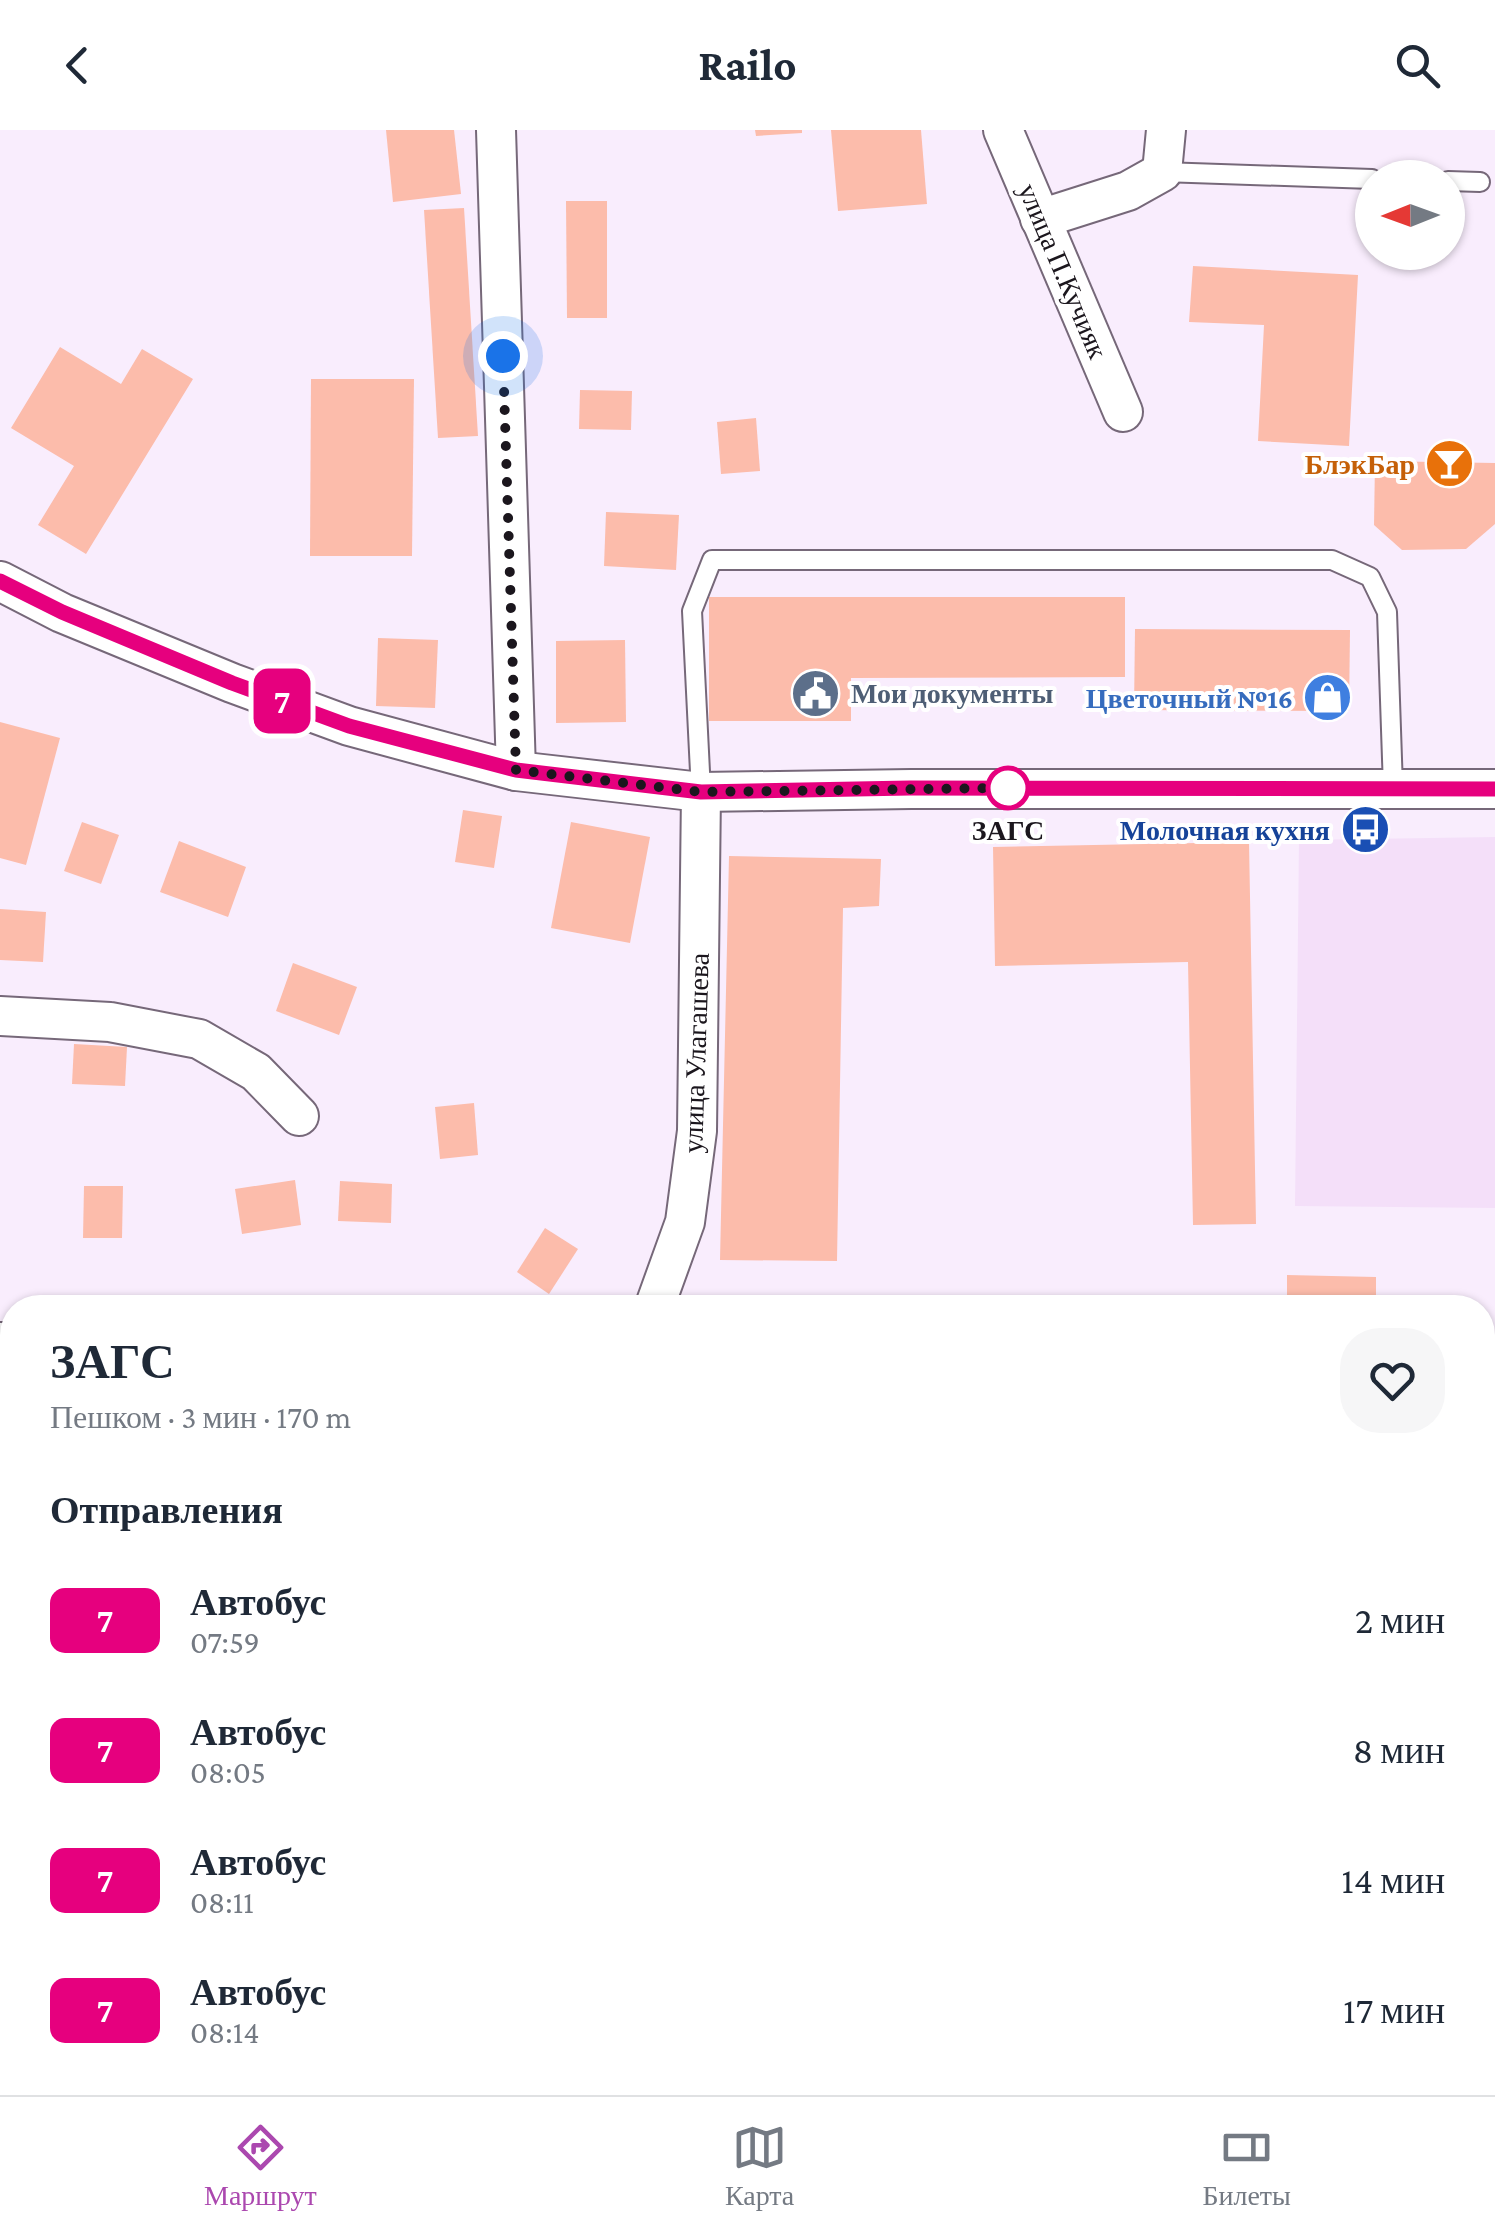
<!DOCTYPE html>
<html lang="ru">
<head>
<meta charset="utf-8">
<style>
  body { margin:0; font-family:"Crimson Pro",serif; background:#f6f6f7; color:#1f2937; height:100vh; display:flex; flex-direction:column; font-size:38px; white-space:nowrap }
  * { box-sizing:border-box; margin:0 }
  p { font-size:32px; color:#747a83 }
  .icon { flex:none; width:55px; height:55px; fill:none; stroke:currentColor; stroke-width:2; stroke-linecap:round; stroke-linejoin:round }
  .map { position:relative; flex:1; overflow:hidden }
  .details { position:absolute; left:0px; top:1165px; width:1495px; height:800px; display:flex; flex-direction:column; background:#fff; border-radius:40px 40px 0 0; box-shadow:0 2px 8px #0004 }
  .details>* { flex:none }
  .badge { padding:0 20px; border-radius:15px; font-size:35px; line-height:65px }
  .needle { width:65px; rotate:269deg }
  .fabs { position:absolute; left:1355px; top:30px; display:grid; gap:20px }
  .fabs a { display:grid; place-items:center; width:110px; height:110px; border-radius:50%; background:#fff; box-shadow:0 2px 8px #0004; font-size:50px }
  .you { position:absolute; width:50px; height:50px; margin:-25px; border:8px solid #fff; border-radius:50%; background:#1a73e8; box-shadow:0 0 0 15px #1a73e833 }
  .map>.badge { position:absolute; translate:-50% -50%; box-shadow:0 0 0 5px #fff }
  h2 { padding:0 50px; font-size:38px; line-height:90px }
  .round { display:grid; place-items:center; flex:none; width:105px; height:105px; border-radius:40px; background:#f6f6f7 }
  .summary { display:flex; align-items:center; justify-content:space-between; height:170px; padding:0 50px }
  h1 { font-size:48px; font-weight:700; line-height:75px }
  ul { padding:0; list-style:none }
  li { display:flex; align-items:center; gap:30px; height:130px; padding:0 50px }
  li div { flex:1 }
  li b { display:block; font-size:38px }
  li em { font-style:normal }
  li .badge { min-width:110px; font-weight:700; text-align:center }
  header { display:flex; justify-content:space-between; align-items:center; height:130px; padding:0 50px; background:#fff; font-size:45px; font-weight:700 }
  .tab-bar { display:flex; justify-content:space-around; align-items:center; height:140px; border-top:2px solid #e0e1e3; background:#fff; font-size:28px; color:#747a83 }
  .tab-bar a { display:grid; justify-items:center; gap:5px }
  .tab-bar .active { color:#ab48af }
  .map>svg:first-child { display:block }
</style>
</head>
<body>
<header><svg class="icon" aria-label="back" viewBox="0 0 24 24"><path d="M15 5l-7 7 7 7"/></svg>Railo<svg class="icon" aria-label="search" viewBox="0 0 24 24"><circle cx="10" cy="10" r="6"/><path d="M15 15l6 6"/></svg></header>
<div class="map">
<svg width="1495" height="1965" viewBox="0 0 1495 1965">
  <rect width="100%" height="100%" fill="#f9edfd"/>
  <polygon fill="#f4dff9" points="1495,707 1495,1078 1295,1076 1299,710"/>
  <g fill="#fcbcab">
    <polygon points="386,0 454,0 461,64 393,72"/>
    <polygon points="755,0 802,0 802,3 756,6"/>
    <polygon points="831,0 921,0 927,74 838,81"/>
    <polygon points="566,71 607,71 607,188 567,188"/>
    <polygon points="464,78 478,306 438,308 424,80"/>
    <polygon points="1193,136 1358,145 1349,316 1258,311 1264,195 1189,192"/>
    <polygon points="60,217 121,254 142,219 193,249 86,424 38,395 74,336 11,298"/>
    <polygon points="311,249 414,249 412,426 310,426"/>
    <polygon points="580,260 632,261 631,300 579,299"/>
    <polygon points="756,288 760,341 721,344 717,292"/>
    <polygon points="1375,331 1495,333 1495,394 1466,419 1402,420 1374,395"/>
    <polygon points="606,382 679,385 676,440 604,436"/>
    <polygon points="709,467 1125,467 1125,547 851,548 851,591 709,591"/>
    <polygon points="1135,499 1350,500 1349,581 1134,580"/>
    <polygon points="378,508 438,510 435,578 376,576"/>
    <polygon points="625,510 626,592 556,593 556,511"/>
    <polygon points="0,592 60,608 26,735 0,728"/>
    <polygon points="463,680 502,686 494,738 455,732"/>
    <polygon points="82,692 119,705 101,754 64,741"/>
    <polygon points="571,692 650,707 630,813 551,798"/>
    <polygon points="179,711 246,737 228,787 160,762"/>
    <polygon points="1249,712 1256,1094 1193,1095 1188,832 995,836 993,717"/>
    <polygon points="729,726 881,729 879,776 843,778 837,1131 720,1130"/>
    <polygon points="0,779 46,782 43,832 0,830"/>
    <polygon points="293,833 357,857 339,905 276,881"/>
    <polygon points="74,914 127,917 125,956 72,954"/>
    <polygon points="474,973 478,1025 440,1029 435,977"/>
    <polygon points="295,1050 301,1095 242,1104 235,1059"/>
    <polygon points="340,1051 392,1054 391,1093 338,1091"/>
    <polygon points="84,1056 123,1056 122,1108 83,1108"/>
    <polygon points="545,1098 578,1119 549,1164 517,1142"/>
    <polygon points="1287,1145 1376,1147 1376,1178 1287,1178"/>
    <polygon points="1495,1397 1495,1700 1482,1700 1482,1398"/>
    <polygon points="0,1623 12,1626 12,1688 0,1685"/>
    <polygon points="1487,1910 1495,1910 1495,1965 1489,1965"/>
    <polygon points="694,1952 1034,1952 1035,1965 695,1965"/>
    <polygon points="1160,1952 1368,1952 1369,1965 1161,1965"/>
  </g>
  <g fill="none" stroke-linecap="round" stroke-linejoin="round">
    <defs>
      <g id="service">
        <polyline points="1162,42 1372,49"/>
        <polyline points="1448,51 1480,52"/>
        <polyline points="701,662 692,481 712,430 1332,430 1370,447 1387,482 1393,658"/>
        <polyline points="1141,1952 1141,1965"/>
      </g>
      <g id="minor">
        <polyline points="496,0 516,641"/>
        <polyline points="1003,0 1123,282"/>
        <polyline points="1040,89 1128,61 1162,42 1166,0"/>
        <polyline points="0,451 62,483 232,553 349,596 516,641 701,662 911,659 1495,659"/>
        <polyline points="0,886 110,892 199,909 256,942 299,986"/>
        <polyline points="654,1178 685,1092 697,1001 701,662"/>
        <polyline points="0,1212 12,1213"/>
        <polyline points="1482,1733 1495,1733"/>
        <polyline points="489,1965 490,1952"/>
      </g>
    </defs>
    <use href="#service" stroke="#766879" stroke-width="22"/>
    <use href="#minor" stroke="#766879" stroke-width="42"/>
    <use href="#service" stroke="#fff" stroke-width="18"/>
    <use href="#minor" stroke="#fff" stroke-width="38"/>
  </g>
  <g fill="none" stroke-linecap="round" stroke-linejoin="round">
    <defs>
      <polyline id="line" points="0,451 62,482 232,553 349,596 516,640 701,662 910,658 1495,659"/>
    </defs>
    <use href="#line" stroke="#fff" stroke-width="22"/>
    <use href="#line" stroke="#e6007e" stroke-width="15"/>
    <polyline stroke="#1b161d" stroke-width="10" stroke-dasharray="0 18" points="503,226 516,640 701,662 1008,658"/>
  </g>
  <defs>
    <symbol id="bar-disc" viewBox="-11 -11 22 22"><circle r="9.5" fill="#e8710a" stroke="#fff"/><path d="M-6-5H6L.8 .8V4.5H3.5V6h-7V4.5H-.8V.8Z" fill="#fff"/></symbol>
    <symbol id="civic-disc" viewBox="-11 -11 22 22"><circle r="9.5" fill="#5c6f8a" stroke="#fff"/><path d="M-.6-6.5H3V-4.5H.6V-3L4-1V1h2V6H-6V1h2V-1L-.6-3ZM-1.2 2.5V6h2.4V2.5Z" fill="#fff"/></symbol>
    <symbol id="shop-disc" viewBox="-11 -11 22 22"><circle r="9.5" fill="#3f7fe0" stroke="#fff"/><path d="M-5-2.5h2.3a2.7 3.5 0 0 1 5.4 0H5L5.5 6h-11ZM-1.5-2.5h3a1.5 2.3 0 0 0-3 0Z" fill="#fff"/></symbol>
    <symbol id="bus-disc" viewBox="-11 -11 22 22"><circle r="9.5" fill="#1a4fb4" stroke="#fff"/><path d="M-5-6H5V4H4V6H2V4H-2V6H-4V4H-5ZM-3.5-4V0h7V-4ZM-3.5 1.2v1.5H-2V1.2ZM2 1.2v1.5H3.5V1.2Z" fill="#fff"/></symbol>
  </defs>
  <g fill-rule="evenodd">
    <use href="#bar-disc" x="1422" y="306" width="55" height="55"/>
    <use href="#civic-disc" x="788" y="536" width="55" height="55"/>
    <use href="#shop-disc" x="1300" y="540" width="55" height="55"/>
    <use href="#bus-disc" x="1338" y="672" width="55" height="55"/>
  </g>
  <circle fill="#fff" stroke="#e6007e" stroke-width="5" cx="1008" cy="658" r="20"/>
  <g text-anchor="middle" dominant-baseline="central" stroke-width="8" stroke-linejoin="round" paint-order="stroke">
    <g font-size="28" fill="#1b161d" stroke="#fff">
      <text transform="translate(1063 141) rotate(67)">улица П.Кучияк</text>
      <text transform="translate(696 923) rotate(-88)">улица Улагашева</text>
    </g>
    <g font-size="28" font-weight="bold" fill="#c56008" stroke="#fff" text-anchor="end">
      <text x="1415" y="334">БлэкБар</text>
    </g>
    <g font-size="28" font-weight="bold" fill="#4e5e75" stroke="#fff" text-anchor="start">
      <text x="851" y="563">Мои документы</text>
    </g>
    <g font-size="28" font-weight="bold" fill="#366cbe" stroke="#fff" text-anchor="end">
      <text x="1293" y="568">Цветочный №16</text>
    </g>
    <g font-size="28" font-weight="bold" fill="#1b161d" stroke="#fff">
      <text x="1008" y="700">ЗАГС</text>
    </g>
    <g font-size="28" font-weight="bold" fill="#164399" stroke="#fff" text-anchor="end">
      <text x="1330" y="700">Молочная кухня</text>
    </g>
  </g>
</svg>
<div class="fabs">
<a><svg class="needle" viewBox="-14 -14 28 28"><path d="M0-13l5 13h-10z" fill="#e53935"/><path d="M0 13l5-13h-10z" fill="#747a83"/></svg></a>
</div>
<div class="you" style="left:503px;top:226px"></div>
<b class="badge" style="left:282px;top:571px;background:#e6007e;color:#fff">7</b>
<section class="details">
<div class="summary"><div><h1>ЗАГС</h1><p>Пешком · 3 мин · 170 m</p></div><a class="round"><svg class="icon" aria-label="heart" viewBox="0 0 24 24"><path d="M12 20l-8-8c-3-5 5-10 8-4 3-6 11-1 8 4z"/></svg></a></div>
<h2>Отправления</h2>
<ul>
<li><span class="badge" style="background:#e6007e;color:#fff">7</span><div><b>Автобус</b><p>07:59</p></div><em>2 мин</em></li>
<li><span class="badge" style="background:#e6007e;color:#fff">7</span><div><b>Автобус</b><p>08:05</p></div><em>8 мин</em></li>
<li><span class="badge" style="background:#e6007e;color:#fff">7</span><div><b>Автобус</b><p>08:11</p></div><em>14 мин</em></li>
<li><span class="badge" style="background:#e6007e;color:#fff">7</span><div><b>Автобус</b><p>08:14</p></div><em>17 мин</em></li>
</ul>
</section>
</div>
<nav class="tab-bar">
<a class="active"><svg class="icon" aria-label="directions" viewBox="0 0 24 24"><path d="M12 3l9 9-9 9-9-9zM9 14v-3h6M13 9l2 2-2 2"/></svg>Маршрут</a>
<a><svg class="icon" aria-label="map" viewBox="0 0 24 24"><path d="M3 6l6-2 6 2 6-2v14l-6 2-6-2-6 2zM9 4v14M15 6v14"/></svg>Карта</a>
<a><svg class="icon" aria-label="tickets" viewBox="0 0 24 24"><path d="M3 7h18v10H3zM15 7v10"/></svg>Билеты</a>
</nav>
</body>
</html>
